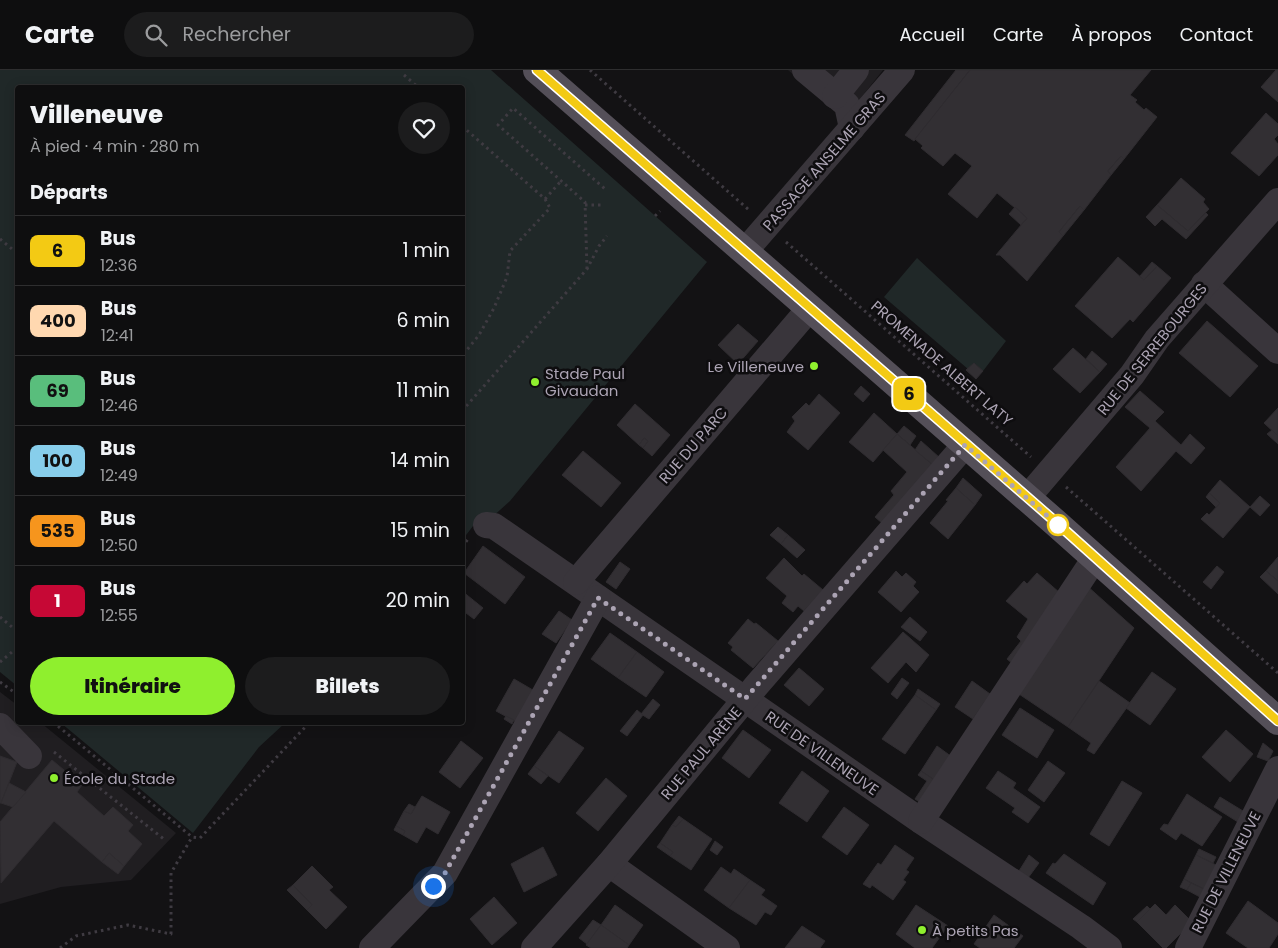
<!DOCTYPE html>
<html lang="fr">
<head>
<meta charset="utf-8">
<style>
  body { margin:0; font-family:Poppins,sans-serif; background:#1c1c1d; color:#f1f3f6; height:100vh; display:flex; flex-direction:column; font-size:19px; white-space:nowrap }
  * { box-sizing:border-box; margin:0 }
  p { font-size:16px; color:#9b9c9e }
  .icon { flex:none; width:28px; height:28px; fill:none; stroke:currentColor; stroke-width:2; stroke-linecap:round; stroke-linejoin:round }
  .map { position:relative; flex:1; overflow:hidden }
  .drawer { position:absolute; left:15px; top:15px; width:450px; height:640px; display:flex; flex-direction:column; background:#0e0e0f; border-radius:5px; box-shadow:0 2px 12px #0003,0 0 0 1px #2e2e2f }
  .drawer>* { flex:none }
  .badge { padding:0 10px; border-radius:8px; font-size:18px; line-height:32px }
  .you { position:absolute; width:25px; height:25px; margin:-12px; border:4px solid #fff; border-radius:50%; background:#1a73e8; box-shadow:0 0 0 8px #1a73e833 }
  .map>.badge { position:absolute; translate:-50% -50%; box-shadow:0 0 0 2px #fff }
  h2 { padding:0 15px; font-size:19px; line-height:45px }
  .round { display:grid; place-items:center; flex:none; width:52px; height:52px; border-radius:26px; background:#1c1c1d }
  .overview { display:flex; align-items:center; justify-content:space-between; height:85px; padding:0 15px }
  h1 { font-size:24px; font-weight:800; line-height:38px }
  .cta { display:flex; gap:10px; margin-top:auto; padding:10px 15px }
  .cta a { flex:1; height:58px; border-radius:30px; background:#8fef2e; color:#111; font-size:20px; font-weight:800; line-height:58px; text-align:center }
  .cta a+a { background:#1c1c1d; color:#f1f3f6 }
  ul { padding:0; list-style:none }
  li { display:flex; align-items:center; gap:15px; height:70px; padding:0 15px; border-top:1px solid #2e2e2f }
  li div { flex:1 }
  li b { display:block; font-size:19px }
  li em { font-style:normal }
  li .badge { min-width:55px; font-weight:700; text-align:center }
  header { display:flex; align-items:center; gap:30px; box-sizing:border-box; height:70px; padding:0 25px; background:#0e0e0f; border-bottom:1px solid #2e2e2f }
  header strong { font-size:24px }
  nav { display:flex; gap:28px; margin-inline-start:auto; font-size:18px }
  .search { width:350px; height:45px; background:#1c1c1d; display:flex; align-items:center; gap:12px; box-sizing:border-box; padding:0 18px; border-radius:28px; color:#9b9c9e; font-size:19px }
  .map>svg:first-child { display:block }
</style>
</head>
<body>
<header>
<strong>Carte</strong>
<div class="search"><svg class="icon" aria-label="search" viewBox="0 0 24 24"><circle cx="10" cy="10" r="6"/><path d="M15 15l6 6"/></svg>Rechercher</div>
<nav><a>Accueil</a><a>Carte</a><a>À propos</a><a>Contact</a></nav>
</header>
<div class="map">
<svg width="1278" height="878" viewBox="0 0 1278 878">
  <rect width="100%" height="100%" fill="#131214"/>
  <g fill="#201e21">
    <polygon points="788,0 883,0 856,34 833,38"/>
    <polygon points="0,622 17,635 18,652 41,653 176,763 131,810 61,817 0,834"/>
  </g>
  <g fill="#202828">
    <polygon points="0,0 491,0 707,192 510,431 490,449 480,447 463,469 462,18 18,18 17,616 0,602"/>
    <polygon points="917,188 1006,271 983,301 974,293 968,299 884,227"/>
    <polygon points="61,653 285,653 259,677 193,763"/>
  </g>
  <g fill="#322f33" stroke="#2f2c30">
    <polygon points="956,0 970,0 914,71 905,65"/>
    <polygon points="970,0 1151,0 1130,25 1137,30 1135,32 1144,40 1146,38 1157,47 1124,89 1121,86 1108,101 1111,105 1084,140 1080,136 1059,162 1063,166 1027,211 1000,185 996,185 1027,148 997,123 977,148 948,124 972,96 955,83 943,96 921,78 923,76 915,69"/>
    <polygon points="1276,0 1278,0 1278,32 1261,17"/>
    <polygon points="1266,43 1278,54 1278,65 1274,69 1278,74 1278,85 1259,106 1231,83"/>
    <polygon points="1121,86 1124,89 1111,105 1108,101"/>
    <polygon points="1181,108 1205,129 1203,132 1209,139 1188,161 1157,135"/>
    <polygon points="1157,135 1188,161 1206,143 1208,145 1186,169 1162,149 1155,156 1146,147"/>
    <polygon points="1080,136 1084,140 1063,166 1059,162"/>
    <polygon points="1015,137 1027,148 1021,155 1009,144"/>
    <polygon points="1118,187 1144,210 1157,196 1171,208 1133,252 1130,249 1112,268 1075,236"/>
    <polygon points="1152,192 1157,196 1144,210 1140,206"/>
    <polygon points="1207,251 1258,296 1230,327 1179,283"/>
    <polygon points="738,254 758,271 738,294 718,275"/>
    <polygon points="1073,278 1100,302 1080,323 1053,299"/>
    <polygon points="1092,281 1107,294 1100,302 1086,289"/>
    <polygon points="974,293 983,301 976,309 966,300"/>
    <polygon points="861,316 870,324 863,332 854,324"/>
    <polygon points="1140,321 1164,342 1155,351 1181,375 1190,364 1205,378 1191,394 1176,381 1141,421 1116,397 1150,358 1125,337"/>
    <polygon points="819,324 840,343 808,380 787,362 795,351 792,347 806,333 809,336"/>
    <polygon points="635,334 670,365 652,386 643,378 648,371 644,368 639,375 617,355"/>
    <polygon points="1278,338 1278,366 1264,353"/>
    <polygon points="874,343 897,364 873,392 849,372"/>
    <polygon points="904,356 916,366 910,375 897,364"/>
    <polygon points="1272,360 1278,366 1278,374 1267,364"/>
    <polygon points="897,364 933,395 882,453 875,447 894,425 891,421 907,402 883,380"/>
    <polygon points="644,368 648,371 643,378 639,375"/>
    <polygon points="921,371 940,388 933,395 915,380"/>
    <polygon points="583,381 621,413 601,437 562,405"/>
    <polygon points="963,408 982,425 975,435 956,418"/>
    <polygon points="1220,410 1250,437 1223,468 1201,449 1207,443 1209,445 1220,433 1209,423"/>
    <polygon points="956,418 975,435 948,469 930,453 948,431 946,430"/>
    <polygon points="1209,423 1220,433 1216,437 1206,427"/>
    <polygon points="1260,426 1270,435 1260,446 1250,437"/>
    <polygon points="778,457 788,465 781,474 770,465"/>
    <polygon points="788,465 805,480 797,488 781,474"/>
    <polygon points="483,476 525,507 505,534 464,503"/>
    <polygon points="1278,487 1278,511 1266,501"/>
    <polygon points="784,488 802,506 804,504 823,520 804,541 798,536 793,542 782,533 787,526 766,508"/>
    <polygon points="620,492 630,499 616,519 606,512"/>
    <polygon points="1217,496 1224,502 1211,519 1203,512"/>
    <polygon points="896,501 902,507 906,503 916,512 913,516 919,522 901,542 878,522"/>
    <polygon points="1266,501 1278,511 1278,524 1260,507"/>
    <polygon points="1037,503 1060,523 1013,594 1007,589 1021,571 1017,567 1028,549 1006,531 1024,511 1027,514"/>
    <polygon points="1086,515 1134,558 1068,657 1016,622"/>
    <polygon points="462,521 483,538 474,549 462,540"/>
    <polygon points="559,541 572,550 556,573 542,564"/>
    <polygon points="910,547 927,562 920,571 901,557"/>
    <polygon points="748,549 754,554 756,553 778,571 753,598 731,580 733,577 728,573"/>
    <polygon points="903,562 929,585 916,602 906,592 888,613 871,598"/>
    <polygon points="610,563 637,582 618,608 591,589"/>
    <polygon points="637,582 664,602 646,627 618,608"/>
    <polygon points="799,598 824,619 809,636 784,615"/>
    <polygon points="1152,602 1176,619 1150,655 1126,638"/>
    <polygon points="902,608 909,613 897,629 891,624"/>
    <polygon points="514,609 538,623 520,654 496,641"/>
    <polygon points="972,611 990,624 973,649 955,637"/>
    <polygon points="1099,611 1130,633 1094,684 1087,680 1091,673 1068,657"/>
    <polygon points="918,619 940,634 936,640 915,625"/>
    <polygon points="915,625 936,640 905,684 882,669"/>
    <polygon points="653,629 660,635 649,649 641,644"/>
    <polygon points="1020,638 1054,660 1037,688 1002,665"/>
    <polygon points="637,640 643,645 627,666 620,661"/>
    <polygon points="506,646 514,650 512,654 504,649"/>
    <polygon points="743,660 771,680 749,708 722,688"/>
    <polygon points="1226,660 1253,684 1230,712 1202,687"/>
    <polygon points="559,661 584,678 559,713 534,696"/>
    <polygon points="461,671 483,688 460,718 439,702"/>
    <polygon points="1263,673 1273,681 1268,691 1257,687"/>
    <polygon points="937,676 952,687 936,711 921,701"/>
    <polygon points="0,686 17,692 1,733 0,733"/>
    <polygon points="52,690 82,715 77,722 104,746 113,737 133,755 128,761 142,774 124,796 109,783 102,792 54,751 1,813 0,752"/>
    <polygon points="1048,691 1065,703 1044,732 1028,720"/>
    <polygon points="534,696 548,706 541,714 528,704"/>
    <polygon points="802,701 829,721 807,752 779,733"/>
    <polygon points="921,701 936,711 921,733 915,729 927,711 918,705"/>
    <polygon points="998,701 1016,713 1013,718 1040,737 1028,753 1012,742 1015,738 986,718"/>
    <polygon points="606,708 627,726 598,761 576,743"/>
    <polygon points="1122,711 1142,723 1109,776 1090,764"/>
    <polygon points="9,713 26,722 13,737 1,733"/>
    <polygon points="1187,724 1222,747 1202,776 1181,763 1176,770 1160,759 1164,754 1168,755"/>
    <polygon points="422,726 450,742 438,764 426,757 417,773 403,765 405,761 396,756 404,741 411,744"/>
    <polygon points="1220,727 1243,741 1238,752 1214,737"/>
    <polygon points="409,734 415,737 411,744 404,741"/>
    <polygon points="844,737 869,755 847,785 822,767"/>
    <polygon points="679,746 683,749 676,757 672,755"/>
    <polygon points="683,749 712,769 691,800 670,786 673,782 660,773 672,755 676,757"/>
    <polygon points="396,756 405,761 403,765 394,760"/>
    <polygon points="715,771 723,777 717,785 710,780"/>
    <polygon points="660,773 673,782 670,786 657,777"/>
    <polygon points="895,775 914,788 906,800 909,802 903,810 906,812 893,830 872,815 870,818 863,814 878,793 881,795"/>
    <polygon points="543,777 557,805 524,822 511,794"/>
    <polygon points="1199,779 1216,787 1213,793 1196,785"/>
    <polygon points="109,783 124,796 118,804 102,792"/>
    <polygon points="1064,784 1106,813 1093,835 1046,803 1053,793 1055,794"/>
    <polygon points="1029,785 1039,793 1028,808 1019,801"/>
    <polygon points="1196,785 1216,795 1204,819 1184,809"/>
    <polygon points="312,796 333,817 329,820 347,837 326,859 307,840 312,835 293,815"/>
    <polygon points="721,797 731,804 734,799 750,810 729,838 704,820"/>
    <polygon points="1184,809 1191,813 1187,820 1180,817"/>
    <polygon points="750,810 765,820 761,825 777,836 771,845 765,842 756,855 729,838"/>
    <polygon points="1191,813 1204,819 1200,827 1187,820"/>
    <polygon points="293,815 312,835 307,840 287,820"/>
    <polygon points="494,827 517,853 492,875 470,849"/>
    <polygon points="1248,831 1278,853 1278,864 1269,878 1248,878 1226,863"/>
    <polygon points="1155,834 1166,845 1175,835 1189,849 1184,860 1166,878 1163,878 1137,852"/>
    <polygon points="615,835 643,855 629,875 601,855"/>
    <polygon points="916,835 948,856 932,878 915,878 896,864"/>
    <polygon points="1147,836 1150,839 1137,852 1133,849"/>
    <polygon points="994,845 1023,866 1014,878 980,878 974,874"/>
    <polygon points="593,850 601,855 587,874 579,868"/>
    <polygon points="601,855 629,875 627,878 591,878 586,875"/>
    <polygon points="802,856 825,871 820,878 785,878"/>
  </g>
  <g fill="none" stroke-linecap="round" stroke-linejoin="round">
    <g stroke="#3f3b42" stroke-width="3" stroke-dasharray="2.5 4" stroke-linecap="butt">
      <polyline points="590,0 749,140"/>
      <polyline points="404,5 419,18"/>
      <polyline points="462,56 545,129 550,138 510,181 507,207 494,238 479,265 462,286"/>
      <polyline points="545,129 561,111"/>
      <polyline points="585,135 604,135"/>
      <polyline points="655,146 660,141"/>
      <polyline points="0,169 18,184"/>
      <polyline points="786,172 1031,387"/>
      <polyline points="587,199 585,132 498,55 513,38 605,119"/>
      <polyline points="462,341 587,199 599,176 607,166"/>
      <polyline points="1066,417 1278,603"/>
      <polyline points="462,477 468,469"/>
      <polyline points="0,547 18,562"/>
      <polyline points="0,592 18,577"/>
      <polyline points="0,612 18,625"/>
      <polyline points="53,652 192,767 200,768 310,652"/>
      <polyline points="54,682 165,770"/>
      <polyline points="60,878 76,866 128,855 171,864 171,803 192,767"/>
    </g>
    <g stroke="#39353b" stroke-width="26">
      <polyline points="805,0 847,35 852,58"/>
      <polyline points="835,26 856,0"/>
      <polyline points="745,181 902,0"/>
      <polyline points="1204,214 1278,281"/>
      <polyline points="1027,428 1132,305 1157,269 1278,131"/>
      <polyline points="486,455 494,456 921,751 1081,857 1109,878"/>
      <polyline points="576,512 810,238"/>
      <polyline points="0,656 29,686"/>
      <polyline points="921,751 1095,488"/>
      <polyline points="609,794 727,878"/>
      <polyline points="372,878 445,803 598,528"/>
      <polyline points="534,878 609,794 756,616 965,375"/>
      <polyline points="1188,878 1278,699"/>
    </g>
    <polyline stroke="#544f58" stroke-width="28" points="537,0 1058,455 1278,651"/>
  </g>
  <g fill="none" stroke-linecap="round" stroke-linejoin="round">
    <defs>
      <polyline id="line" points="537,0 1058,454 1278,651"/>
    </defs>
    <use href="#line" stroke="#fff" stroke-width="11"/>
    <use href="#line" stroke="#f3ca14" stroke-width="8"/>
    <polyline stroke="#aca4b4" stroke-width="5" stroke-dasharray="0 9" points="433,816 445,803 598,528 745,629 965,375 1058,455"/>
  </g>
  <g fill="#8fef2e" stroke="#0e0d0f" stroke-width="2">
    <circle cx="814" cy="296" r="5"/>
    <circle cx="535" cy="312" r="5"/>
    <circle cx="54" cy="708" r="5"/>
    <circle cx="922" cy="860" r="5"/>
  </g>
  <circle fill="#fff" stroke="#f3ca14" stroke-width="2.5" cx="1058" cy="455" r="10"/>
  <g text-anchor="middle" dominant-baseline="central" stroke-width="5" stroke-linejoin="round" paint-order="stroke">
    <g font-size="15" fill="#aca4b4" stroke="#0e0d0f">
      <text transform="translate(824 91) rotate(-49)">PASSAGE ANSELME GRAS</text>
      <text transform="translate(1152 279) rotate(-51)">RUE DE SERREBOURGES</text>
      <text transform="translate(942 293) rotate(41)">PROMENADE ALBERT LATY</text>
      <text transform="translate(693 375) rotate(-49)">RUE DU PARC</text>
      <text transform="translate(701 683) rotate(-50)">RUE PAUL ARÈNE</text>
      <text transform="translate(822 683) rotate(35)">RUE DE VILLENEUVE</text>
      <text transform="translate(1226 802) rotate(-63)">RUE DE VILLENEUVE</text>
    </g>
    <g font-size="15" fill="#aca4b4" stroke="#0e0d0f" text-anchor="start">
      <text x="804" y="296" text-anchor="end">Le Villeneuve</text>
      <text x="545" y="303">Stade Paul<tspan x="545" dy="17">Givaudan</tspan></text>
      <text x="64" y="708">École du Stade</text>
      <text x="932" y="860">À petits Pas</text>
    </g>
  </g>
</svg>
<div class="you" style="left:433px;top:816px"></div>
<b class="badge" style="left:909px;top:324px;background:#f3ca14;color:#111">6</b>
<section class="drawer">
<div class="overview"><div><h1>Villeneuve</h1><p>À pied · 4 min · 280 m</p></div><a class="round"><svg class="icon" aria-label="heart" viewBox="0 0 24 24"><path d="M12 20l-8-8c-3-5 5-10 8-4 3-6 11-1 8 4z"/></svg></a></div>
<h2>Départs</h2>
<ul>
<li><span class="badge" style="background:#f3ca14;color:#111">6</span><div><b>Bus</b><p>12:36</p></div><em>1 min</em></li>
<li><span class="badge" style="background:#ffd8b0;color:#111">400</span><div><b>Bus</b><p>12:41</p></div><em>6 min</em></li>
<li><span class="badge" style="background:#59be7c;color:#111">69</span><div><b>Bus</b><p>12:46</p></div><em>11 min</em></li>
<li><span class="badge" style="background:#87ceeb;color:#111">100</span><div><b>Bus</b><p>12:49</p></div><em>14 min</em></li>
<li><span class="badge" style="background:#f6951d;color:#111">535</span><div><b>Bus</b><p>12:50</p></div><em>15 min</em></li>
<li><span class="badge" style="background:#c60835;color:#fff">1</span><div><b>Bus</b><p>12:55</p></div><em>20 min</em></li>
</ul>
<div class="cta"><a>Itinéraire</a><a>Billets</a></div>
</section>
</div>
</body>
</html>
